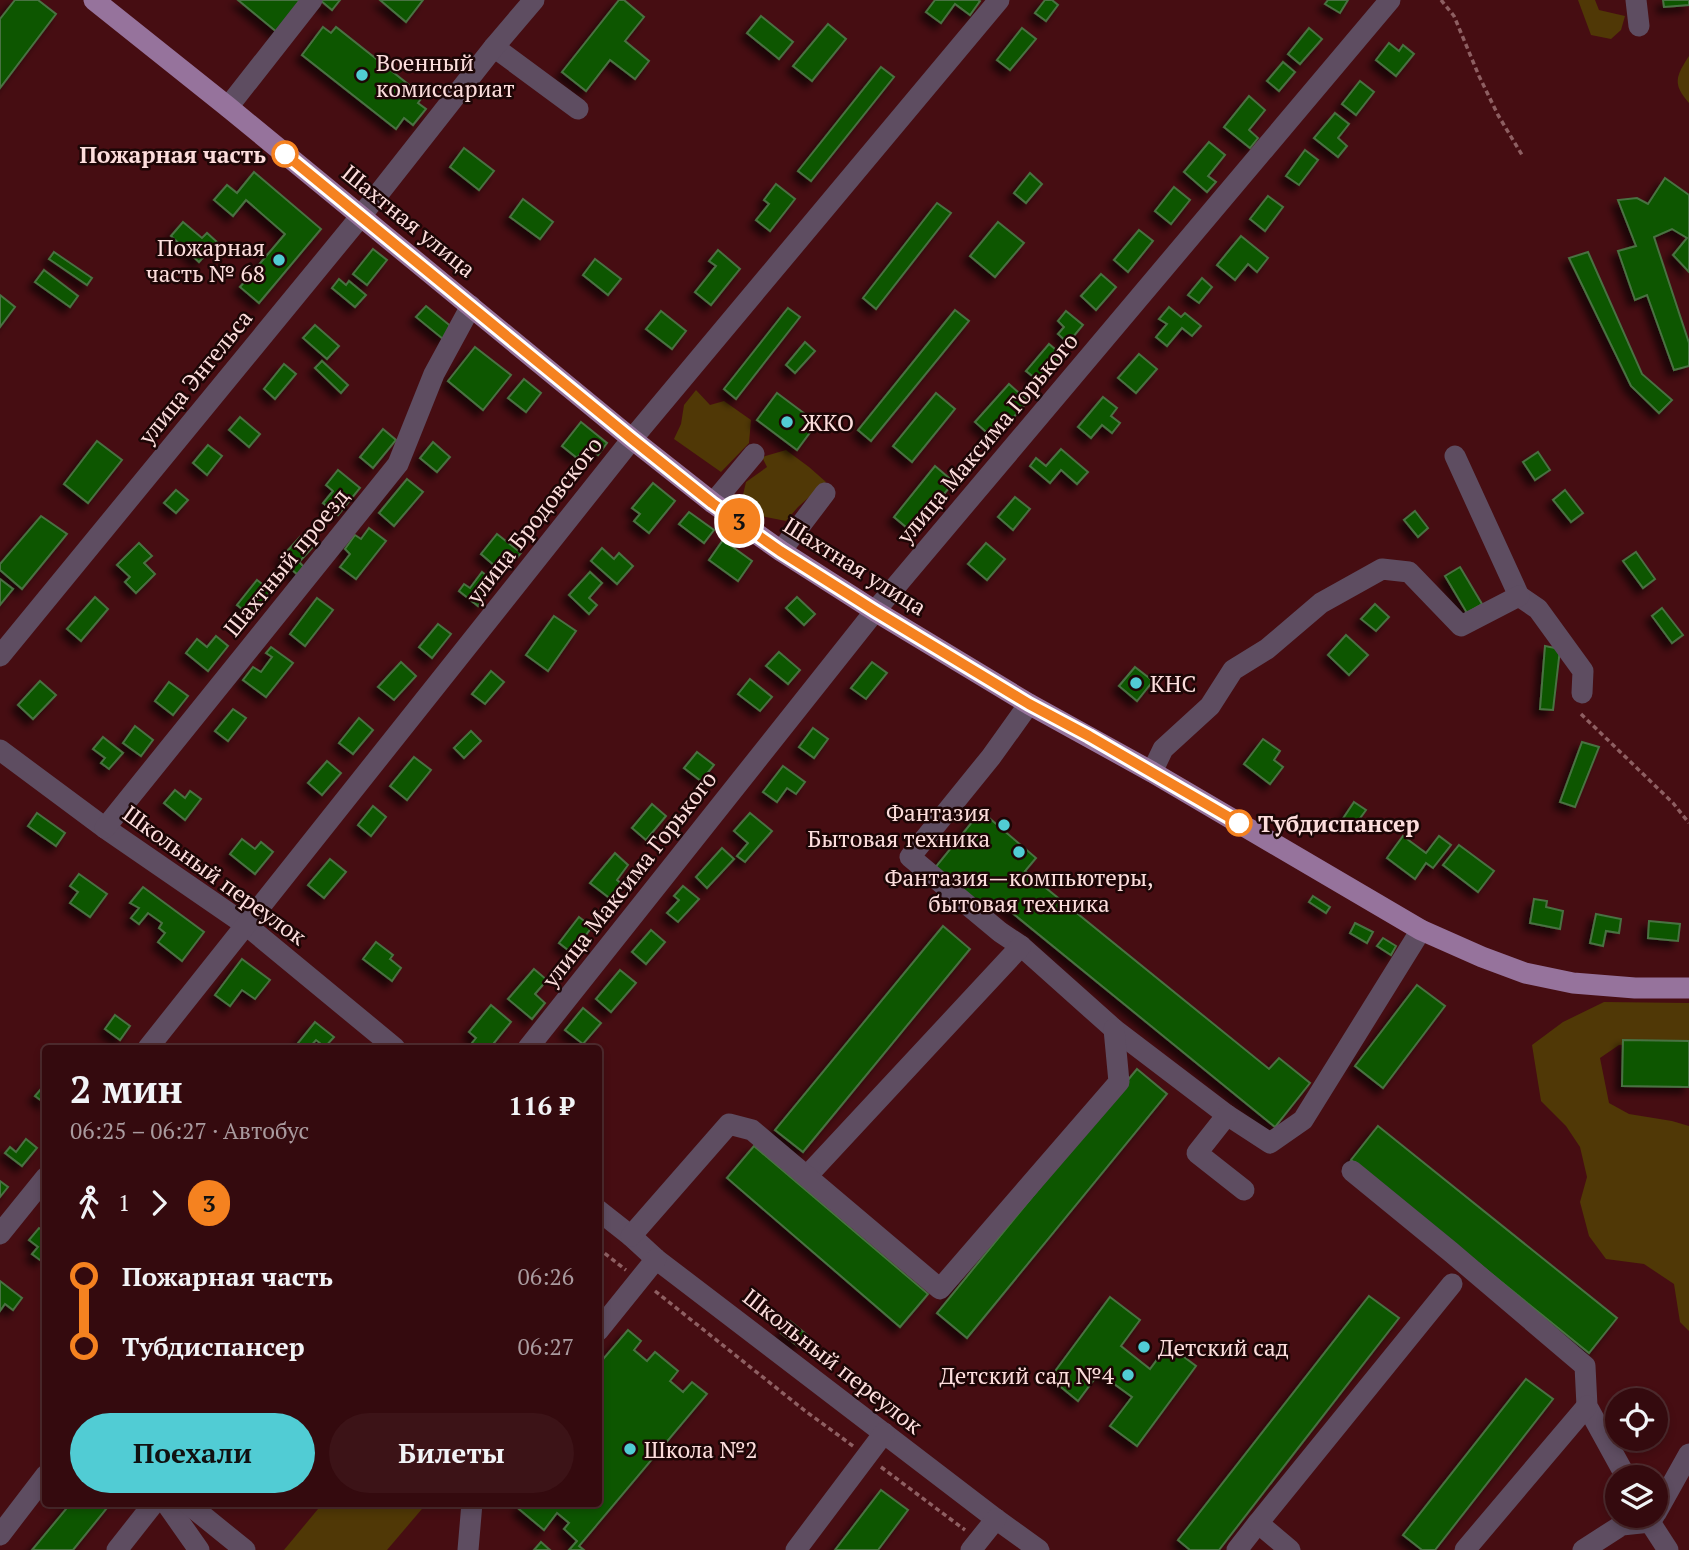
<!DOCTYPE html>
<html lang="ru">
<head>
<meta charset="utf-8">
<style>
  body { margin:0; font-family:"PT Serif",serif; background:#3c1317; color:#f1f3f6; height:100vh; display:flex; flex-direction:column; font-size:26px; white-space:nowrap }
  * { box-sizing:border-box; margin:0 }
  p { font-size:23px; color:#a99a9e }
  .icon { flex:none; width:38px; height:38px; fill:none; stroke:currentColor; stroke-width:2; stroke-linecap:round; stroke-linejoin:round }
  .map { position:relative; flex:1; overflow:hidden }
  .panel { position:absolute; left:42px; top:1045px; width:560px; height:462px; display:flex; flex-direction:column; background:#340a0e; border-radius:7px; box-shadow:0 4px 10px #0003,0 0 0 2px #4e2b2e }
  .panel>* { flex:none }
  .badge { padding:0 14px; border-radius:23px; font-size:24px; line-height:46px }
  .tools { position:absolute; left:1605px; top:1388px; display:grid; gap:14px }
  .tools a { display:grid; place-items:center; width:63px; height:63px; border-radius:50%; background:#340a0e; box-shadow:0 4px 10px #0003,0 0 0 2px #4e2b2e; font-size:35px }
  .map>.badge { position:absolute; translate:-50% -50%; box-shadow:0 0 0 4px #fff }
  .legs { display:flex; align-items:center; gap:10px; height:77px; padding:0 28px; font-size:23px }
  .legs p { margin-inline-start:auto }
  .headline { display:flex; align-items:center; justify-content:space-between; height:119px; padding:0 28px }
  h1 { font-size:38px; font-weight:700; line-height:52px }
  .button { display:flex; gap:14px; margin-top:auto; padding:14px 28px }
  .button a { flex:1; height:80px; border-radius:42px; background:#51ccd4; color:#111; font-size:28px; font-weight:700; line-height:80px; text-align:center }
  .button a+a { background:#3c1317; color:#f1f3f6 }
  ul { padding:0 28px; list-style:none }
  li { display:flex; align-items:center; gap:24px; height:70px; font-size:26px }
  li i { display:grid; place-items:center; width:10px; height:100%; margin:0 9px; background:currentColor }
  li i::after { content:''; width:18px; height:18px; margin:-9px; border:5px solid; border-radius:50%; background:#340a0e }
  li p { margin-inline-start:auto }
  li:first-child i { background:linear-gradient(#0000 50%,currentColor 0) }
  li:last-child i { background:linear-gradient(currentColor 50%,#0000 0) }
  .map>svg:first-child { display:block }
</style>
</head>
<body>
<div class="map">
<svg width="1689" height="1550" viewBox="0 0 1689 1550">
  <defs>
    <filter id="shadow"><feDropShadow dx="-6" dy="6" stdDeviation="3.5" flood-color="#0009"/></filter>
  </defs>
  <rect width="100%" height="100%" fill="#460d12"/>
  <g fill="#503806">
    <polygon points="1578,0 1595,0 1599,10 1625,16 1621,30 1611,39 1591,35"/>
    <path d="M 1689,56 L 1689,103 C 1672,84 1676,76 1689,56 Z"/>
    <polygon points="696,390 710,405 724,401 751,420 749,443 721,472 674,439 681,424 684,405"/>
    <polygon points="786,450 809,467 826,482 798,507 786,521 761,516 742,499 746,482 767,467 762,457"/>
    <polygon points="1604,1002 1689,1003 1689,1043 1619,1045 1600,1058 1609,1103 1629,1114 1672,1121 1689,1126 1689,1331 1680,1322 1674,1284 1644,1264 1606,1259 1589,1236 1580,1202 1587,1177 1580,1147 1566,1126 1541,1101 1532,1045 1563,1022"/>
    <polygon points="323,1503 427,1503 387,1550 284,1550"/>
  </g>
  <g fill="#0b5600" stroke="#497242" stroke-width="2" filter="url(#shadow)">
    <polygon points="15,0 38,0 56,14 0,88 0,19"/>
    <polygon points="238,0 300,0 278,33"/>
    <polygon points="320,0 340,0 332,10"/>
    <polygon points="380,0 423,0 406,22"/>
    <polygon points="619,0 624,0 644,17 625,41 649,61 635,79 610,60 586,91 562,72"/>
    <polygon points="935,0 978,0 980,1 970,15 955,4 941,23 926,12"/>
    <polygon points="1045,0 1052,0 1058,5 1046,21 1035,13"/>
    <polygon points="1328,0 1348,0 1340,13 1325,4"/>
    <polygon points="1663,0 1689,0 1689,5 1664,7"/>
    <polygon points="761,16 793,42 779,59 747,33"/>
    <polygon points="828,24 846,39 812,81 793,66"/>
    <polygon points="323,27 331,33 336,27 423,96 418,103 426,109 413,125 404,118 396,129 302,55"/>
    <polygon points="1022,28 1036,39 1010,70 997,60"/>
    <polygon points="1309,28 1322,39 1300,64 1288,54"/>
    <polygon points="1389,43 1399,51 1403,45 1414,54 1396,76 1376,60"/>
    <polygon points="1283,62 1295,72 1279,91 1267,81"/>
    <polygon points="881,67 894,77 811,181 798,171"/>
    <polygon points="1360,81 1374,92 1356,115 1342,104"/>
    <polygon points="1249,96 1265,110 1249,130 1258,138 1250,148 1224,127"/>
    <polygon points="1335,113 1349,124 1338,138 1347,146 1338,157 1314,138"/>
    <polygon points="1209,142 1225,155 1208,176 1216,182 1207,192 1184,172"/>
    <polygon points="464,148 494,171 479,190 450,167"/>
    <polygon points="1305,150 1318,160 1299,185 1286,176"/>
    <polygon points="254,172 321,229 259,303 240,287 285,234 246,200 233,216 214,200 227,185 237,193"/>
    <polygon points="1030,173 1042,184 1026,203 1014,193"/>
    <polygon points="1665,178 1689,195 1689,272 1673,255 1687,238 1672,229 1654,237 1689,343 1689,366 1674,370 1647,295 1635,300 1618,251 1636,246 1618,200 1637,198 1648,204"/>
    <polygon points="776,184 795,199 770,231 756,220 769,204 764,200"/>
    <polygon points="1174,187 1190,200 1171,224 1155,211"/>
    <polygon points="1268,196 1283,207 1265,231 1250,219"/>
    <polygon points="523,199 553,222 540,239 510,217"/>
    <polygon points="937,203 951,213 876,309 863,298"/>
    <polygon points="183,222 202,238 207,233 217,242 199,262 171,236"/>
    <polygon points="998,222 1024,243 995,277 970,256"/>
    <polygon points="1139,230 1153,241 1128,272 1114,260"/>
    <polygon points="1241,236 1268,258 1257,272 1248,264 1235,280 1217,265"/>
    <polygon points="373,249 387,260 367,285 353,274"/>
    <polygon points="718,250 740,269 711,305 695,292 716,266 709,261"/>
    <polygon points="54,252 92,278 87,285 49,259"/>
    <polygon points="1588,252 1642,374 1672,400 1659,413 1631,386 1569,258"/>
    <polygon points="595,259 621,279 608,295 583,275"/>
    <polygon points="44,270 78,296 70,307 35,282"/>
    <polygon points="1101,274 1116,287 1096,310 1081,296"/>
    <polygon points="1202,278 1212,287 1199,303 1188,295"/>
    <polygon points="339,279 346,285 349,281 366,295 355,307 332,288"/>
    <polygon points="0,295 15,307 0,327"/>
    <polygon points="426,306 453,328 443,339 416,317"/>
    <polygon points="1169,307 1181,317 1185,313 1201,326 1192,336 1182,328 1167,346 1156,337 1167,324 1159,319"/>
    <polygon points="788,308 800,317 736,399 724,389"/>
    <polygon points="955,310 969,321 871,441 858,430"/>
    <polygon points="661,311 686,331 672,349 646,329"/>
    <polygon points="1066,311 1083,325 1068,343 1058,334 1064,327 1058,321"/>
    <polygon points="315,325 339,346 327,359 303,338"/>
    <polygon points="805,342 815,351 795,373 786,365"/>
    <polygon points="1049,344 1062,355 1040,382 1026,371"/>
    <polygon points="475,347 511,375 483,410 448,381"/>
    <polygon points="1139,354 1157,369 1136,393 1118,378"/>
    <polygon points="322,361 348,385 341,393 315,368"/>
    <polygon points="284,364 296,374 275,399 264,389"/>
    <polygon points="524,379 541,393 526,412 508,398"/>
    <polygon points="1009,384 1028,401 994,439 975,422"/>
    <polygon points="777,393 817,423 797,450 757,420"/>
    <polygon points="936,393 955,409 912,462 893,446"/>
    <polygon points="1103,397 1117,408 1111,416 1120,423 1112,433 1102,425 1091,438 1078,427"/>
    <polygon points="240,417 260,434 249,447 229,430"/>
    <polygon points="581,422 607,443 598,455 587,446 577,458 562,446"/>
    <polygon points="383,429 396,440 373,468 360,457"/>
    <polygon points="97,441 122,460 88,503 64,484"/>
    <polygon points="433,442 450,457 437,472 420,458"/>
    <polygon points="208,445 222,456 207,475 193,463"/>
    <polygon points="1061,449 1088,472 1077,484 1061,470 1050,483 1030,466 1036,458 1046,466"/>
    <polygon points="1538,452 1550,470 1535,480 1523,462"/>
    <polygon points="935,466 954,482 912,532 894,517"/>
    <polygon points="338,470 360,488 338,515 323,503 333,491 326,485"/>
    <polygon points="407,479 423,492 394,526 379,513"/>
    <polygon points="653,483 675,501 649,533 634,521 640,514 632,508"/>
    <polygon points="176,490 188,500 176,513 164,503"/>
    <polygon points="1565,490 1583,513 1571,522 1553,500"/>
    <polygon points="1015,497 1030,509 1013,530 998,517"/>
    <polygon points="1415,511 1428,528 1418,537 1404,520"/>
    <polygon points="689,512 714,530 704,543 679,524"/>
    <polygon points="41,516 67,534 22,589 0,570 0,564"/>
    <polygon points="369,528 386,541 356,579 340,567 350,554 345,549 355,535 361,539"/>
    <polygon points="497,534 521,553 511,565 502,557 495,566 481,554"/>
    <polygon points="300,537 312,548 299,562 306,569 299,576 280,559"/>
    <polygon points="723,540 752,561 738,581 709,560"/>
    <polygon points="139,543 152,556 144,563 155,574 136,593 125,582 130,577 117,565"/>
    <polygon points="986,543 1005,559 987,580 968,564"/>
    <polygon points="602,548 614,559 619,553 633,566 617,584 591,561"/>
    <polygon points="1636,552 1655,579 1643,588 1623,561"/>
    <polygon points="1460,567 1482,604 1467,613 1445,576"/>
    <polygon points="482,572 496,583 478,606 459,591 464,584 470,588"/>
    <polygon points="590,572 602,583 589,598 597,605 589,614 569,595"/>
    <polygon points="0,579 13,589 0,605"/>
    <polygon points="257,580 271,591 251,616 237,605"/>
    <polygon points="95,597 108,609 81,641 67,629"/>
    <polygon points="797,597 815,614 804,625 786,608"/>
    <polygon points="317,598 333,610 305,646 290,634"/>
    <polygon points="1375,604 1389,617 1376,631 1361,619"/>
    <polygon points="1662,608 1683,635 1672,643 1652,616"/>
    <polygon points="554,616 576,631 548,671 526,655"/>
    <polygon points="438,624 451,634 432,658 419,647"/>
    <polygon points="1346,635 1368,655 1349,675 1328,655"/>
    <polygon points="216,636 228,646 208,671 186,653 197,639 207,647"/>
    <polygon points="1545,646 1560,649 1553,710 1540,709"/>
    <polygon points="271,647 293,663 266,697 243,680 253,667 261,672 272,657 266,653"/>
    <polygon points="779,652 800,670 788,684 766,666"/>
    <polygon points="401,662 416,676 394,700 378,687"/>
    <polygon points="872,662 887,673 866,699 851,688"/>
    <polygon points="1135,667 1153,681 1137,701 1119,686"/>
    <polygon points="491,671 504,682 485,704 472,694"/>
    <polygon points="750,679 772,697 760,711 738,694"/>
    <polygon points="40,681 56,695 33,719 18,705"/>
    <polygon points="169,682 188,696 173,715 155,701"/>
    <polygon points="233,709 246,718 228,741 215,731"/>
    <polygon points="359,718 373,730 353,754 339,743"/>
    <polygon points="135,726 153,740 141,756 123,743"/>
    <polygon points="813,728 828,739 814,758 799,747"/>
    <polygon points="471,731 481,741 464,758 454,748"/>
    <polygon points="103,737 123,753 109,769 101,763 105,758 93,749"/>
    <polygon points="1263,739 1280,751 1274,760 1283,767 1270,784 1244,764"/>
    <polygon points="1582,742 1599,747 1575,807 1560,802"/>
    <polygon points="697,752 714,765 701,781 684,768"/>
    <polygon points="414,757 431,770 407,800 390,786"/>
    <polygon points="327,761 341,773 322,795 308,783"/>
    <polygon points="783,766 805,782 796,794 787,788 777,802 763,792"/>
    <polygon points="175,790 185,798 190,791 201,799 185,820 164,803"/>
    <polygon points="1354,802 1366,810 1353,828 1342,820"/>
    <polygon points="652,804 666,816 646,840 632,828"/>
    <polygon points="373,806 386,817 371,836 358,825"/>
    <polygon points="981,811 1036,858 1025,871 1269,1069 1279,1058 1310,1083 1275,1127 1000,903 989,915 934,869"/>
    <polygon points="37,813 65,833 56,846 28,826"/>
    <polygon points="750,813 772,831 745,862 737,856 748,843 734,831"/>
    <polygon points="1403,836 1426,853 1439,836 1451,845 1433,868 1426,863 1415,879 1387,858"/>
    <polygon points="242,839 255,849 261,842 273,852 255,874 230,854"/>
    <polygon points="1459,845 1494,871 1478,892 1443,865"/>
    <polygon points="722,848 734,859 707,888 696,877"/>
    <polygon points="615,853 628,865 617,880 623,885 612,900 590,883"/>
    <polygon points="330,859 346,872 324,898 308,885"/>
    <polygon points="79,874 107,894 90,917 70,903 78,892 70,886"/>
    <polygon points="683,886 699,899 678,922 667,913 679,900 674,896"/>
    <polygon points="143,887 204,932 182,961 158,942 165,933 159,928 162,923 148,913 139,924 131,918 139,908 130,903"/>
    <polygon points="1313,896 1330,907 1326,913 1309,902"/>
    <polygon points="1534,899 1547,901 1546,907 1563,911 1560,929 1530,923"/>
    <polygon points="1596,914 1621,919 1619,933 1606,931 1603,946 1590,943"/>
    <polygon points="579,917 592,927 572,953 559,943"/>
    <polygon points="1649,921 1680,924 1678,941 1648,938"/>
    <polygon points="1355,923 1373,932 1367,943 1350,933"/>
    <polygon points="943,926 970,949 803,1152 775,1130"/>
    <polygon points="651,930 665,942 646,964 632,952"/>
    <polygon points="1383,938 1396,946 1391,955 1377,946"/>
    <polygon points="376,942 393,955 390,959 401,968 392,981 363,959"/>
    <polygon points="242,959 270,980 255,999 242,990 230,1006 215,995"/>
    <polygon points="534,969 547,980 535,994 545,1003 532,1019 508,999"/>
    <polygon points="620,970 636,983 611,1012 596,999"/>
    <polygon points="1417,985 1445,1006 1383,1088 1355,1066"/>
    <polygon points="491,1005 511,1022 490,1048 468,1048 476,1038 469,1032"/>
    <polygon points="583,1008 601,1023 583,1044 565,1030"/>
    <polygon points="115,1015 130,1026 120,1040 105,1029"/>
    <polygon points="315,1022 334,1037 325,1047 316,1040 309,1048 305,1048 298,1043"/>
    <polygon points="1623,1040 1689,1041 1689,1087 1622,1086"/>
    <polygon points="1137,1069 1167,1094 967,1338 937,1313"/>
    <polygon points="46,1083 46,1104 35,1096"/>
    <polygon points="1378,1126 1617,1318 1589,1353 1351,1160"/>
    <polygon points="26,1139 37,1148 22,1166 5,1153 10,1147 16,1152"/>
    <polygon points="754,1146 928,1294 900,1327 727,1178"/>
    <polygon points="0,1181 8,1187 0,1197"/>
    <polygon points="39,1228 46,1233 46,1254 40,1260 32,1254 38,1247 29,1240"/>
    <polygon points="0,1281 22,1298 13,1310 5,1304 0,1311"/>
    <polygon points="1369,1296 1399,1318 1219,1550 1190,1550 1178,1540"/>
    <polygon points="1110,1297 1140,1320 1121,1346 1150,1369 1168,1345 1196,1366 1137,1446 1110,1426 1132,1397 1099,1373 1078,1401 1050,1378"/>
    <polygon points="790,1321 807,1335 798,1346 781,1333"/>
    <polygon points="628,1330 641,1341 634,1350 647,1361 655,1352 678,1371 670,1381 683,1392 692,1382 707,1394 579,1546 584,1550 569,1550 577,1541 564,1529 569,1523 557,1513 544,1530 519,1509 524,1503 598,1503 598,1365"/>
    <polygon points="1526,1379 1553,1399 1435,1550 1422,1550 1403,1535"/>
    <polygon points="881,1490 908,1510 878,1550 835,1550"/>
    <polygon points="71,1503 111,1503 73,1550 32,1550"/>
    <polygon points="541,1542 550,1550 534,1550"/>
  </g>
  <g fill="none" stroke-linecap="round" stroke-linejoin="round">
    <g stroke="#8e5f62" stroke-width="3.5" stroke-dasharray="5 3.5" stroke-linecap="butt">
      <polyline points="1441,0 1454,16 1479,76 1498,115 1522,155"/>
      <polyline points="1581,714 1673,803 1689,823"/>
      <polyline points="598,1248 626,1270"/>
      <polyline points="655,1291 804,1410 853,1446"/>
      <polyline points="881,1467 965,1530"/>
    </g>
    <g stroke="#5e4d61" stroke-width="21">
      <polyline points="1636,0 1639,26"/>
      <polyline points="494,47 578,109"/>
      <polyline points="228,107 312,0"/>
      <polyline points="1455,456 1519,596"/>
      <polyline points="713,503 754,454"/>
      <polyline points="781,551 825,493"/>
      <polyline points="1519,596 1538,609 1583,671 1582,693"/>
      <polyline points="0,656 361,216 494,47 534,0"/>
      <polyline points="1029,704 991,757 910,857 1000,932 1021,946 1114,1029 1227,1115 1270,1143 1303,1120 1421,930"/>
      <polyline points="0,750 105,828 246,925 395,1048"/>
      <polyline points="1152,772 1163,749 1210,706 1233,670 1267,649 1321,603 1382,569 1409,572 1461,626 1519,596"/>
      <polyline points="105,828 398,464 434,374 471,306"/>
      <polyline points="148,1048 632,439 999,0"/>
      <polyline points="528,1048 875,611 1390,0"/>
      <polyline points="1227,1115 1197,1153 1244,1190"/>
      <polyline points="1352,1171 1451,1252 1585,1366 1587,1406 1626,1477"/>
      <polyline points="807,1176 1021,946"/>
      <polyline points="598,1210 631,1236 656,1259 996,1519 1039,1550"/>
      <polyline points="0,1234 46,1177"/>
      <polyline points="631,1236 729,1124 752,1130 940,1289 1119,1082 1114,1029"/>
      <polyline points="598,1331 656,1259"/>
      <polyline points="166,1503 199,1550"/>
      <polyline points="187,1503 245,1550"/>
      <polyline points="1656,1513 1689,1454"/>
      <polyline points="1646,1516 1668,1550"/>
      <polyline points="0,1535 46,1475"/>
      <polyline points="117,1550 154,1503"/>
      <polyline points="468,1550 472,1503"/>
      <polyline points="796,1550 884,1433"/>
      <polyline points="971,1550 996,1519"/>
      <polyline points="1237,1550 1258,1523"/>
      <polyline points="1290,1550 1258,1523 1452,1284"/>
      <polyline points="1465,1550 1587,1406"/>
      <polyline points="1583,1550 1622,1525 1650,1522 1654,1516"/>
    </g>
    <polyline stroke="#96739c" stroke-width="21" points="94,0 228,107 632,439 713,503 781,551 875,611 1029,704 1152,772 1421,930 1482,957 1525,973 1573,983 1635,988 1689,988"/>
  </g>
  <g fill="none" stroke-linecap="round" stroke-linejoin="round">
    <defs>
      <polyline id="line-1" points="285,154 632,439 712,503 780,551 875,611 1029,704 1089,736 1239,823"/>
    </defs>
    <use href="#line-1" stroke="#fff" stroke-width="16"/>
    <use href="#line-1" stroke="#f58220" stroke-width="10"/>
  </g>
  <g fill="#51ccd4" stroke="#1d0606" stroke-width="2.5">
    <circle cx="362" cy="75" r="7"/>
    <circle cx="279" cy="260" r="7"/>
    <circle cx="787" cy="422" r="7"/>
    <circle cx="1136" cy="683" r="7"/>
    <circle cx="1004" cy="825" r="7"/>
    <circle cx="1019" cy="852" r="7"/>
    <circle cx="1144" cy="1347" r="7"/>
    <circle cx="1128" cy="1375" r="7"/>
    <circle cx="630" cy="1449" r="7"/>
  </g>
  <g fill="#fff" stroke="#f58220" stroke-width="3.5">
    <circle cx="285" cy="154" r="12"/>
    <circle cx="1239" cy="823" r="12"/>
  </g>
  <g text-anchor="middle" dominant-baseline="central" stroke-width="5" stroke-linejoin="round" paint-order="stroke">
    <g font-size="23" fill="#fcdddc" stroke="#1d0606" text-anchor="start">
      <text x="376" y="62">Военный<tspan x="376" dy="26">комиссариат</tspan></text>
      <text x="265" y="247" text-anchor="end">Пожарная<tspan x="265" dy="26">часть № 68</tspan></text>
      <text x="801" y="422">ЖКО</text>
      <text x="1150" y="683">КНС</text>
      <text x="990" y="812" text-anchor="end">Фантазия<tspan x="990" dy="26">Бытовая техника</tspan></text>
      <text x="1019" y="877" text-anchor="middle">Фантазия—компьютеры,<tspan x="1019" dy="26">бытовая техника</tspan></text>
      <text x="1158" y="1347">Детский сад</text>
      <text x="1114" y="1375" text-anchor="end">Детский сад №4</text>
      <text x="644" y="1449">Школа №2</text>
    </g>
    <g font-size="23" font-weight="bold" fill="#fcdddc" stroke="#1d0606" text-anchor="end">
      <text x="266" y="154">Пожарная часть</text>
      <text x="1258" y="823" text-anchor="start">Тубдиспансер</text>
    </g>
    <g font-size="23" fill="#fcdddc" stroke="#1d0606">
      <text transform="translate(409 221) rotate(39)">Шахтная улица</text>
      <text transform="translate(195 377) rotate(-51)">улица Энгельса</text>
      <text transform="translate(987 438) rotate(-50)">улица Максима Горького</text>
      <text transform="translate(534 520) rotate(-52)">улица Бродовского</text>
      <text transform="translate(286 562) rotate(-51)">Шахтный проезд</text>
      <text transform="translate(855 566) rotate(32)">Шахтная улица</text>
      <text transform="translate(215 875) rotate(36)">Школьный переулок</text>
      <text transform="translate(629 879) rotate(-52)">улица Максима Горького</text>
      <text transform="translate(833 1361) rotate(38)">Школьный переулок</text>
    </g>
  </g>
</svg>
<div class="tools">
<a><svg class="icon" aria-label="locate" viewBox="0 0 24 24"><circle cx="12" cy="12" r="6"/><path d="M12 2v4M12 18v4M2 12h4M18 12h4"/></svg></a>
<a><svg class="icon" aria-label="layers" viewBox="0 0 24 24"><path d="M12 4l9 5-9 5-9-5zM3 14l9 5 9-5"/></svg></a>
</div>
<b class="badge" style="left:739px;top:521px;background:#f58220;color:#111">3</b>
<section class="panel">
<div class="headline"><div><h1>2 мин</h1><p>06:25 – 06:27 · Автобус</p></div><b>116 ₽</b></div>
<div class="legs"><svg class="icon" aria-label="walk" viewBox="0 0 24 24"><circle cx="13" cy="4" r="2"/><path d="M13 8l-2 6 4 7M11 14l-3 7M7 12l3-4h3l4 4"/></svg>1<svg class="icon" aria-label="forward" viewBox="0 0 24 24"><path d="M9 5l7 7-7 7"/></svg><b class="badge" style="background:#f58220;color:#111">3</b></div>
<ul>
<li><i style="color:#f58220"></i><b>Пожарная часть</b><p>06:26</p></li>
<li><i style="color:#f58220"></i><b>Тубдиспансер</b><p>06:27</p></li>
</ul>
<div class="button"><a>Поехали</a><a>Билеты</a></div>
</section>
</div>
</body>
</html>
